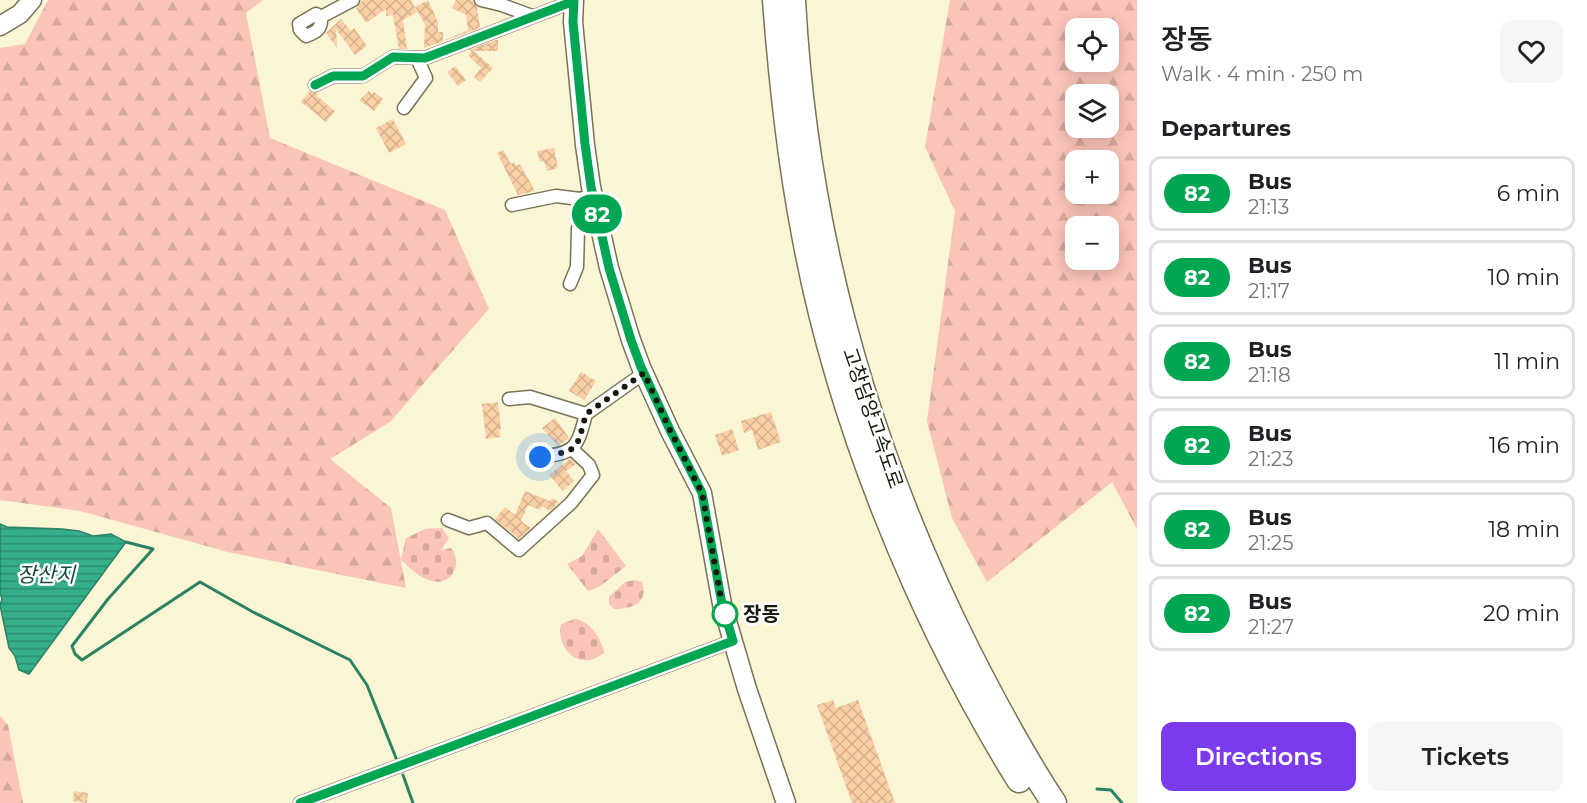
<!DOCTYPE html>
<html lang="en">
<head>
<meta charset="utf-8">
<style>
  body { margin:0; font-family:Montserrat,"Noto Sans KR",sans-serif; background:#f6f6f6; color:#202124; height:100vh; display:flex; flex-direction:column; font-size:22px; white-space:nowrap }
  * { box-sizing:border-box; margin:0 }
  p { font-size:20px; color:#757577 }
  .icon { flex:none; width:33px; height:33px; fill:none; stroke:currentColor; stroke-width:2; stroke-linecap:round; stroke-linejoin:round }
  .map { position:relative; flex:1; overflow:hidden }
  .details { display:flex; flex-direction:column; background:#fff; width:450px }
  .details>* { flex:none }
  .badge { padding:0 12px; border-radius:20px; font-size:21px; line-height:39px }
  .fabs { position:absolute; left:1065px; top:18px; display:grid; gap:12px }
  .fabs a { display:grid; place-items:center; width:54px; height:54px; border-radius:12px; background:#fff; box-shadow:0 3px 15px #0003; font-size:30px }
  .you { position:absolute; width:30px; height:30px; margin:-15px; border:4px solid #fff; border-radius:50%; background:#1a73e8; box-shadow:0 0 0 9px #1a73e833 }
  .map>.badge { position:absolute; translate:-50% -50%; box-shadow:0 0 0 3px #fff }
  h2 { padding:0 24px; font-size:22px; line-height:54px }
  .round { display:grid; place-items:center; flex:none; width:63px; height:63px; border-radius:12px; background:#f6f6f6 }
  .headline { display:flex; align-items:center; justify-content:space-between; height:102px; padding:0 24px }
  h1 { font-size:28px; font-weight:600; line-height:45px }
  .cta { display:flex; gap:12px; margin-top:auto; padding:12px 24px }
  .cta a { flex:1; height:69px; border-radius:12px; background:#7c3aed; color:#fff; font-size:24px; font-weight:600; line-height:69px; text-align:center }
  .cta a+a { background:#f6f6f6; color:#202124 }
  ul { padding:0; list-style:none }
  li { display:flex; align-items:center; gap:18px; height:75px; margin:0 12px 9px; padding:0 12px; border:3px solid #e0e0e0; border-radius:12px }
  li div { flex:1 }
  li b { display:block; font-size:22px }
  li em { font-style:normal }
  li .badge { min-width:66px; font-weight:700; text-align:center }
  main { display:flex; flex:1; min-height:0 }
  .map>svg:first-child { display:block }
</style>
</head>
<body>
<main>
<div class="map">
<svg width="1137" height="803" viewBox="0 0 1137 803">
  <defs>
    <pattern id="forest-firs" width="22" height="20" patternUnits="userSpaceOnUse" patternTransform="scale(1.5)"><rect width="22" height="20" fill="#fbc4b9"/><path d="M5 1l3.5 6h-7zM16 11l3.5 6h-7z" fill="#d7a89e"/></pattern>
    <pattern id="cemetery-stones" width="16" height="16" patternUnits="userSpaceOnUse" patternTransform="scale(1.5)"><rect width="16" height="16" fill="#fbc4b9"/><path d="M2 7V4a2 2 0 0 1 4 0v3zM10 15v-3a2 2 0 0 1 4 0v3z" fill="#d7a89e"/></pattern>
    <pattern id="water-rules" width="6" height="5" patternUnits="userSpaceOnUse" patternTransform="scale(1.5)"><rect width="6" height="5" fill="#34af8a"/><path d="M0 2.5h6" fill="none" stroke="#2b8d6f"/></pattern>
    <pattern id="building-cross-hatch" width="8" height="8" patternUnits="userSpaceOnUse" patternTransform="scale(1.5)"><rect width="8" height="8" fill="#facfa6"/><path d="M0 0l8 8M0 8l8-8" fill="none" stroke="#d6b18e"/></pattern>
  </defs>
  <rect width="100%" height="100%" fill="#faf5d5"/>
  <g fill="url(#forest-firs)" fill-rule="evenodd">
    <polygon points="48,0 263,0 246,13 270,138 445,210 489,309 390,422 330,459 391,508 406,588 228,552 80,511 0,500 0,48 25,44"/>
    <path d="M 950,0 L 1137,0 L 1137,529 L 1112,482 L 987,582 L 952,518 L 927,421 L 955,211 L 925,147 ZM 1076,28 L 1108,28 L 1108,62 L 1076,62 ZM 1076,94 L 1108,94 L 1108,128 L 1076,128 ZM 1076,160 L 1108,160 L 1108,194 L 1076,194 ZM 1076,226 L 1108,226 L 1108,260 L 1076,260 Z"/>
    <polygon points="0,716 8,725 23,803 0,803"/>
  </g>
  <g fill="url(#cemetery-stones)">
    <path d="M 442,528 L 449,538 L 441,550 L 451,548 C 463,563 453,586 432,581 C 419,578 410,568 401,560 L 406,538 L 425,529 Z"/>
    <polygon points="598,529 626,566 599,587 588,591 567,564 582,556"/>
    <path d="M 635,580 L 642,582 C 649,603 632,609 614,609 L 609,604 L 609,597 L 625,582 Z"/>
    <path d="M 575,619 C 590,621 602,639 604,653 C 581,672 556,651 561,624 Z"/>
  </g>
  <polygon fill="url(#water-rules)" stroke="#2c8264" stroke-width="1.5" points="0,524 7,527 62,529 79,531 93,536 111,534 126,542 29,674 19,670 15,656 9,648 0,605 2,599 0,593"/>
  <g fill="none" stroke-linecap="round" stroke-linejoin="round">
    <g stroke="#2c8264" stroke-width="3">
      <polyline points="126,542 153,549 108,599 72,646 75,654 82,660 200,582 253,612 350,660 367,685 396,758"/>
      <polyline points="403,775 413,803"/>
      <polyline points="1097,789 1111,790 1122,803"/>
    </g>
  </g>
  <g fill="url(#building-cross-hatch)">
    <polygon points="363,0 411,0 417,12 403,20 407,49 399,49 393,15 386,16 386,9 366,23 356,8"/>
    <polygon points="428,0 438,22 438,32 443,32 443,41 468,30 466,15 452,8 456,0 473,0 477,7 480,28 424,48 425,24 415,7"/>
    <polygon points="341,19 351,31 354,28 367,46 355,55 336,29 337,48 326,33"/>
    <polygon points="496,40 498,40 498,51 474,51 493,68 480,82 474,77 481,68 468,55 472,51 468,50"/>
    <polygon points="455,66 466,80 458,86 447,72"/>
    <polygon points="310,91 317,93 318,94 317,96 335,111 326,122 301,102"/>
    <polygon points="369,91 372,94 374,92 383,99 374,111 359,100"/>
    <polygon points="393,119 406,144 389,153 376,128"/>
    <polygon points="554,148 558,168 547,171 544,161 540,162 537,151"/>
    <polygon points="503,150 511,164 514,162 516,166 520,164 535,191 518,195 497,153"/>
    <polygon points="581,372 596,381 584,400 569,391"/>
    <polygon points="498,402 501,429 499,430 500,437 486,439 482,404"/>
    <polygon points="771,412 781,442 758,450 752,430 744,433 741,421"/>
    <polygon points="555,418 569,438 558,446 542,428"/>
    <polygon points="732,429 739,450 722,456 715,435"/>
    <polygon points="570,459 576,464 566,471 574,481 563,491 549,475"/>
    <polygon points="525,491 550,501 552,498 559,502 550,511 542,506 540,510 528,505 521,521 531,528 519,539 495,519 505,507 515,515"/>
    <polygon points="833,700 836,708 858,700 895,803 852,803 817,705"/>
    <polygon points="74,791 88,793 87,803 73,801"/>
  </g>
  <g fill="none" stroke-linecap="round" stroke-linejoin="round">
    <defs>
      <g id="street">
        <polyline points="481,0 502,5 532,16"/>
        <path d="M 321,17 C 322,29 317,32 306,36 L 300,30 L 299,24 L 316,14 L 321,17 L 353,0"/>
        <polyline points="315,85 333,76 363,76 393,57 425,58 574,1"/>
        <polyline points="404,108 426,78 417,58"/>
        <polyline points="512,205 556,196 580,199 593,195"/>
        <polyline points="570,284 577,267 578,229 592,196"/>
        <polyline points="509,399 530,397 586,414 644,373"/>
        <path d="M 540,457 C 576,453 577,448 586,414"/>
        <polyline points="448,520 469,528 487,523 519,550 571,503 593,475 589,465 572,449"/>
        <polyline points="300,803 733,641"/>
      </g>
      <g id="secondary">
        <polyline points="574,0 573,22 585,145 591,187 609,268 631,340 641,367 670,431 702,493 722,604 747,689 786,803"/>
        <polyline points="0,26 20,14 32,0"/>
      </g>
      <g id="highway">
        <path d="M 775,0 C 781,79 789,156 804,234 C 838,420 919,619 1019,780"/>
        <path d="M 793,0 C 805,229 866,448 969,653 C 995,704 1022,755 1054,803"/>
      </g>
    </defs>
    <use href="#street" stroke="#787356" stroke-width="15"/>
    <use href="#secondary" stroke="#787356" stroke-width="21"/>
    <use href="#highway" stroke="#787356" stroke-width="27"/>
    <use href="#street" stroke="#fff" stroke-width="12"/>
    <use href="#secondary" stroke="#fff" stroke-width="18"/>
    <use href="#highway" stroke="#fff" stroke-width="24"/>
  </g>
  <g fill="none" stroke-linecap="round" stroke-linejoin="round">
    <defs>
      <polyline id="line" points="300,803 733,641 722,604 702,493 670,430 641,367 631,340 609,268 591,187 585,144 573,22 574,1 425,58 393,57 363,76 333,76 315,85"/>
    </defs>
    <use href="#line" stroke="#fff" stroke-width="14"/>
    <use href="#line" stroke="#00a651" stroke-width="9"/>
    <polyline stroke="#19180c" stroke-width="6" stroke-dasharray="0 10.8" points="540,457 556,455 572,449 579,440 586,414 644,373 670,430 702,493 722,604 728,622 725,614"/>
  </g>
  <circle fill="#fff" stroke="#00a651" stroke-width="3" cx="725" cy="614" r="12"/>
  <g text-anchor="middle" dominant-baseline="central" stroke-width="5" stroke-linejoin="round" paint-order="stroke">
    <g font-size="20" fill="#19180c" stroke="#fff">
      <text transform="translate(873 418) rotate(71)">고창담양고속도로</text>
    </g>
    <g font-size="20" font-weight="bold" fill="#19180c" stroke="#fff" text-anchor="start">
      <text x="743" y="614">장동</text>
    </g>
    <g font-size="21" font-style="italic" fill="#194a3b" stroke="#fff">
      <text x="46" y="574">장산지</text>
    </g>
  </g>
</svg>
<div class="fabs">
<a><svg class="icon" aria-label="locate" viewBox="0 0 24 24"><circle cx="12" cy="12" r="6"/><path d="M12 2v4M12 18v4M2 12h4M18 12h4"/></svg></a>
<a><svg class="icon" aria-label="layers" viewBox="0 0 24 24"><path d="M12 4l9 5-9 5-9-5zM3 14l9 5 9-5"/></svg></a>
<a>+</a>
<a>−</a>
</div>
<div class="you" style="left:540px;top:457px"></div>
<b class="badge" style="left:597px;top:214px;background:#00a651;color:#fff">82</b>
</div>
<section class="details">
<div class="headline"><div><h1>장동</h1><p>Walk · 4 min · 250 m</p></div><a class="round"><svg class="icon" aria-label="heart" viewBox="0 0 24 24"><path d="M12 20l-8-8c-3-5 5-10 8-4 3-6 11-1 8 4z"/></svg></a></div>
<h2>Departures</h2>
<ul>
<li><span class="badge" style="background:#00a651;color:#fff">82</span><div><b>Bus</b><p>21:13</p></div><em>6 min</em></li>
<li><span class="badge" style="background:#00a651;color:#fff">82</span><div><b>Bus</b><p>21:17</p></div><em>10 min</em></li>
<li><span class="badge" style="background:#00a651;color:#fff">82</span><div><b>Bus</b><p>21:18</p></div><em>11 min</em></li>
<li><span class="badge" style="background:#00a651;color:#fff">82</span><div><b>Bus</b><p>21:23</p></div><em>16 min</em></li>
<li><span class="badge" style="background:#00a651;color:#fff">82</span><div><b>Bus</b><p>21:25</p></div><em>18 min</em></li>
<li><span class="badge" style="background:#00a651;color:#fff">82</span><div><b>Bus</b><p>21:27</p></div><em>20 min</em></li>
</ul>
<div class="cta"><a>Directions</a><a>Tickets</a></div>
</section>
</main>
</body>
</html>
